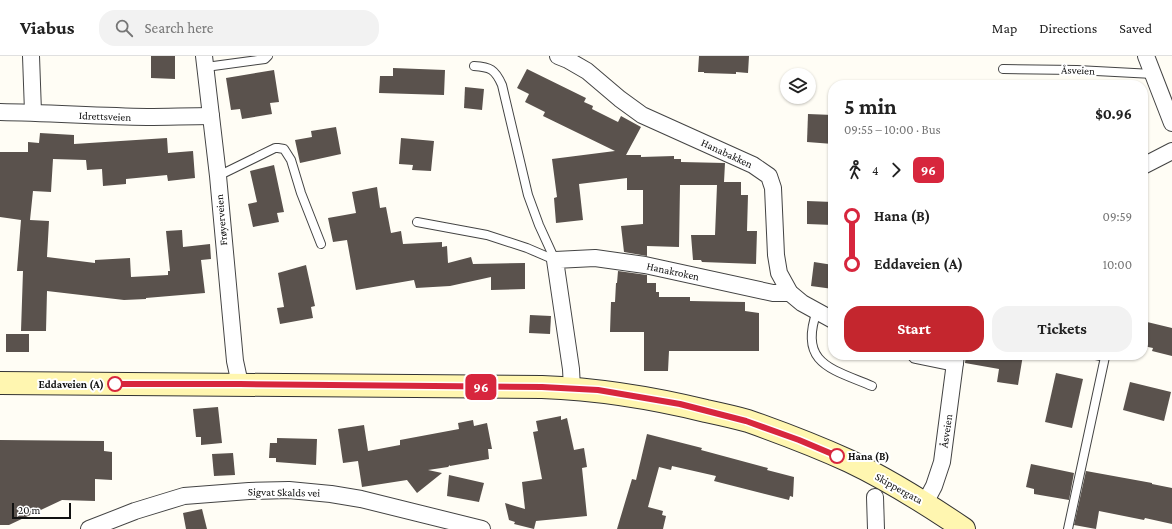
<!DOCTYPE html>
<html lang="en">
<head>
<meta charset="utf-8">
<style>
  body { margin:0; font-family:"Crimson Pro",serif; background:#f2f2f2; color:#222; height:100vh; display:flex; flex-direction:column; font-size:15px; white-space:nowrap }
  * { box-sizing:border-box; margin:0 }
  p { font-size:13px; color:#767676 }
  .icon { flex:none; width:22px; height:22px; fill:none; stroke:currentColor; stroke-width:2; stroke-linecap:round; stroke-linejoin:round }
  .map { position:relative; flex:1; overflow:hidden }
  .drawer { position:absolute; left:828px; top:24px; width:320px; height:280px; display:flex; flex-direction:column; background:#fff; border-radius:16px; box-shadow:0 1px 3px #0004 }
  .drawer>* { flex:none }
  .badge { padding:0 8px; border-radius:6px; font-size:14px; line-height:26px }
  .buttons { position:absolute; left:780px; top:12px; display:grid; gap:8px }
  .buttons a { display:grid; place-items:center; width:36px; height:36px; border-radius:50%; background:#fff; box-shadow:0 1px 3px #0004; font-size:20px }
  .scale { position:absolute; left:12px; bottom:10px; width:59px; box-sizing:border-box; padding-left:4px; border:2px solid #111; border-top:0; font-size:11px; line-height:14px; white-space:nowrap; color:#111; -webkit-text-stroke:3px #fff; paint-order:stroke }
  .map>.badge { position:absolute; translate:-50% -50%; box-shadow:0 0 0 2px #fff }
  .legs { display:flex; align-items:center; gap:6px; height:44px; padding:0 16px; font-size:13px }
  .legs p { margin-inline-start:auto }
  .headline { display:flex; align-items:center; justify-content:space-between; height:68px; padding:0 16px }
  h1 { font-size:22px; font-weight:700; line-height:30px }
  .button { display:flex; gap:8px; margin-top:auto; padding:8px 16px }
  .button a { flex:1; height:46px; border-radius:16px; background:#c4262e; color:#fff; font-size:16px; font-weight:700; line-height:46px; text-align:center }
  .button a+a { background:#f2f2f2; color:#222 }
  ul { padding:0 16px; list-style:none }
  li { display:flex; align-items:center; gap:14px; height:48px; font-size:15px }
  li i { display:grid; place-items:center; width:6px; height:100%; margin:0 5px; background:currentColor }
  li i::after { content:''; width:10px; height:10px; margin:-5px; border:3px solid; border-radius:50%; background:#fff }
  li p { margin-inline-start:auto }
  li:first-child i { background:linear-gradient(#0000 50%,currentColor 0) }
  li:last-child i { background:linear-gradient(currentColor 50%,#0000 0) }
  header { display:flex; align-items:center; gap:24px; box-sizing:border-box; height:56px; padding:0 20px; background:#fff; border-bottom:1px solid #e0e0e0 }
  header strong { font-size:19px }
  nav { display:flex; gap:22px; margin-inline-start:auto; font-size:14px }
  .search { width:280px; height:36px; background:#f2f2f2; display:flex; align-items:center; gap:10px; box-sizing:border-box; padding:0 14px; border-radius:16px; color:#767676; font-size:15px }
  .map>svg:first-child { display:block }
</style>
</head>
<body>
<header>
<strong>Viabus</strong>
<div class="search"><svg class="icon" aria-label="search" viewBox="0 0 24 24"><circle cx="10" cy="10" r="6"/><path d="M15 15l6 6"/></svg>Search here</div>
<nav><a>Map</a><a>Directions</a><a>Saved</a></nav>
</header>
<div class="map">
<svg width="1172" height="473" viewBox="0 0 1172 473">
  <rect width="100%" height="100%" fill="#fffdf5"/>
  <g fill="#5a524d">
    <polygon points="151,0 175,0 175,23 151,22"/>
    <polygon points="699,0 749,0 748,17 736,16 736,18 704,17 704,16 698,16"/>
    <polygon points="393,12 445,14 444,39 379,37 380,20 393,20"/>
    <polygon points="527,13 586,42 584,46 593,50 592,53 618,66 621,60 641,71 626,99 641,99 641,101 674,100 674,103 681,103 681,106 725,107 724,126 741,126 741,139 748,139 747,175 757,175 756,208 702,206 701,204 693,204 691,179 715,179 717,129 680,129 679,191 647,190 647,200 624,196 621,170 643,168 643,134 627,134 627,122 579,128 583,164 556,167 554,142 557,141 552,103 615,95 543,60 545,56 525,46 529,38 517,32"/>
    <polygon points="274,14 279,46 270,47 272,58 242,63 240,53 231,54 226,22"/>
    <polygon points="465,31 484,33 482,54 464,52"/>
    <polygon points="808,58 833,59 833,88 807,86"/>
    <polygon points="336,71 341,98 300,107 295,84 312,81 311,75"/>
    <polygon points="40,77 74,79 74,88 167,82 168,97 193,95 195,122 168,125 167,119 126,123 126,128 103,130 102,113 87,114 86,104 53,103 51,136 33,135 30,164 49,165 47,201 95,207 95,204 130,202 131,221 168,219 168,215 170,215 166,175 182,174 183,191 210,188 211,203 201,204 205,237 146,242 146,243 124,244 47,235 46,275 21,275 23,215 17,215 21,164 0,161 0,96 28,96 28,86 39,87"/>
    <polygon points="401,82 434,85 431,115 412,114 413,109 399,108"/>
    <polygon points="274,109 284,156 277,157 279,166 253,171 248,148 257,146 250,115"/>
    <polygon points="377,131 380,152 386,151 391,177 401,175 403,188 442,186 442,191 447,190 448,207 471,201 473,208 525,207 525,233 491,234 491,221 450,230 416,232 414,224 356,234 347,184 333,186 328,162 356,157 352,136"/>
    <polygon points="807,145 833,146 833,169 807,168"/>
    <polygon points="814,206 833,209 833,233 811,230"/>
    <polygon points="306,209 315,250 311,251 313,262 280,268 277,252 284,251 278,217"/>
    <polygon points="618,215 647,219 647,227 656,227 656,236 659,236 659,241 690,241 690,245 745,246 745,255 759,257 759,295 669,295 668,315 644,315 644,276 610,276 611,246 615,246 616,227 617,227"/>
    <polygon points="530,259 551,260 550,278 529,277"/>
    <polygon points="1143,265 1172,272 1172,300 1152,295 1153,292 1143,290"/>
    <rect x="6" y="278" width="23" height="18"/>
    <polygon points="966,299 1023,299 1018,329 997,326 999,313 965,307"/>
    <polygon points="1056,317 1083,323 1072,372 1045,366"/>
    <polygon points="1130,326 1171,336 1164,365 1123,354"/>
    <polygon points="218,351 222,387 201,389 201,381 196,381 193,353"/>
    <polygon points="561,360 561,364 567,362 574,394 584,392 587,411 582,412 587,460 536,465 534,473 514,468 515,466 509,464 505,447 525,453 522,426 542,423 533,376 538,375 536,365"/>
    <polygon points="473,364 474,370 487,367 492,393 488,393 489,403 450,410 450,409 448,411 428,414 442,417 417,437 407,424 362,431 358,405 343,407 338,373 364,369 368,395 400,389 400,384 459,373 458,367"/>
    <polygon points="647,378 702,392 701,394 768,412 767,414 794,421 793,441 790,440 789,444 714,425 716,420 672,410 671,414 659,411 648,451 663,455 662,459 666,460 663,473 617,473 632,423 636,424"/>
    <polygon points="277,382 317,383 316,409 276,406 276,402 269,402 270,387 277,387"/>
    <polygon points="0,384 104,385 104,395 112,396 112,424 95,423 95,445 62,444 9,469 0,469"/>
    <polygon points="233,397 235,419 214,420 212,398"/>
    <polygon points="1031,408 1074,417 1069,444 1034,438 1034,433 1026,431"/>
    <polygon points="1086,415 1152,427 1152,428 1172,432 1172,468 1145,462 1144,464 1099,455 1096,473 1074,469"/>
    <polygon points="449,419 484,427 479,446 447,440"/>
    <polygon points="202,453 207,473 186,473 183,457"/>
  </g>
  <g fill="none" stroke-linecap="round" stroke-linejoin="round">
    <defs>
      <g id="lane">
        <path d="M 474,10 C 490,11 495,13 502,29 L 528,139 L 539,169 L 555,204"/>
        <polyline points="206,11 265,3 268,0"/>
        <polyline points="1003,13 1077,14 1153,18"/>
        <polyline points="218,120 275,92 278,92 284,93 291,104 301,137 321,188"/>
        <polyline points="417,166 487,179 527,192 555,204"/>
        <path d="M 817,255 C 798,308 832,313 872,330"/>
        <polyline points="1068,473 1105,301 1096,299"/>
      </g>
      <g id="street">
        <polyline points="31,0 33,56"/>
        <polyline points="204,0 218,120 235,305 240,328"/>
        <polyline points="558,0 568,4 587,15 620,43 642,59 753,109 769,120 773,132 776,199 779,217 790,237 802,247 833,264"/>
        <polyline points="1146,0 1172,67"/>
        <path d="M 0,56 C 49,57 98,60 147,61 C 168,61 189,60 211,60"/>
        <polyline points="1143,110 1172,95"/>
        <polyline points="916,299 955,307"/>
        <polyline points="572,332 571,313 555,204 595,202 645,209 773,237 790,237"/>
        <polyline points="875,441 876,473"/>
        <polyline points="925,447 934,430 942,406 956,299"/>
        <polyline points="89,473 135,455 184,440 249,435 289,434 331,438 361,443 482,473"/>
      </g>
      <path id="secondary" d="M 0,327 L 542,331 C 598,333 653,342 706,355 C 720,358 734,361 748,365 C 782,377 816,390 849,405 C 889,424 927,448 964,473"/>
    </defs>
    <use href="#lane" stroke="#444" stroke-width="10"/>
    <use href="#street" stroke="#444" stroke-width="18"/>
    <use href="#secondary" stroke="#333" stroke-width="24"/>
    <use href="#lane" stroke="#fff" stroke-width="8"/>
    <use href="#street" stroke="#fff" stroke-width="16"/>
    <use href="#secondary" stroke="#fff6b0" stroke-width="22"/>
  </g>
  <g fill="none" stroke-linecap="round" stroke-linejoin="round">
    <defs>
      <polyline id="line-1" points="115,328 240,328 542,331 598,334 680,348 746,365 799,384 837,400"/>
    </defs>
    <use href="#line-1" stroke="#fff" stroke-width="9"/>
    <use href="#line-1" stroke="#d7263d" stroke-width="6"/>
  </g>
  <g fill="#fff" stroke="#d7263d" stroke-width="2">
    <circle cx="115" cy="328" r="7"/>
    <circle cx="837" cy="400" r="7"/>
  </g>
  <g text-anchor="middle" dominant-baseline="central" stroke-width="4" stroke-linejoin="round" paint-order="stroke">
    <g font-size="11" fill="#111" stroke="#fff">
      <text transform="translate(1078 14) rotate(2)">Åsveien</text>
      <text transform="translate(105 60) rotate(2)">Idrettsveien</text>
      <text transform="translate(727 97) rotate(25)">Hanabakken</text>
      <text transform="translate(221 164) rotate(-95)">Frøyerveien</text>
      <text transform="translate(673 215) rotate(12)">Hanakroken</text>
      <text transform="translate(946 375) rotate(-82)">Åsveien</text>
      <text transform="translate(899 432) rotate(29)">Skippergata</text>
      <text transform="translate(284 436) rotate(1)">Sigvat Skalds vei</text>
    </g>
    <g font-size="11" font-weight="bold" fill="#111" stroke="#fff" text-anchor="end">
      <text x="104" y="328">Eddaveien (A)</text>
      <text x="848" y="400" text-anchor="start">Hana (B)</text>
    </g>
  </g>
</svg>
<div class="buttons">
<a><svg class="icon" aria-label="layers" viewBox="0 0 24 24"><path d="M12 4l9 5-9 5-9-5zM3 14l9 5 9-5"/></svg></a>
</div>
<div class="scale">20 m</div>
<b class="badge" style="left:481px;top:331px;background:#d7263d;color:#fff">96</b>
<section class="drawer">
<div class="headline"><div><h1>5 min</h1><p>09:55 – 10:00 · Bus</p></div><b>$0.96</b></div>
<div class="legs"><svg class="icon" aria-label="walk" viewBox="0 0 24 24"><circle cx="13" cy="4" r="2"/><path d="M13 8l-2 6 4 7M11 14l-3 7M7 12l3-4h3l4 4"/></svg>4<svg class="icon" aria-label="forward" viewBox="0 0 24 24"><path d="M9 5l7 7-7 7"/></svg><b class="badge" style="background:#d7263d;color:#fff">96</b></div>
<ul>
<li><i style="color:#d7263d"></i><b>Hana (B)</b><p>09:59</p></li>
<li><i style="color:#d7263d"></i><b>Eddaveien (A)</b><p>10:00</p></li>
</ul>
<div class="button"><a>Start</a><a>Tickets</a></div>
</section>
</div>
</body>
</html>
